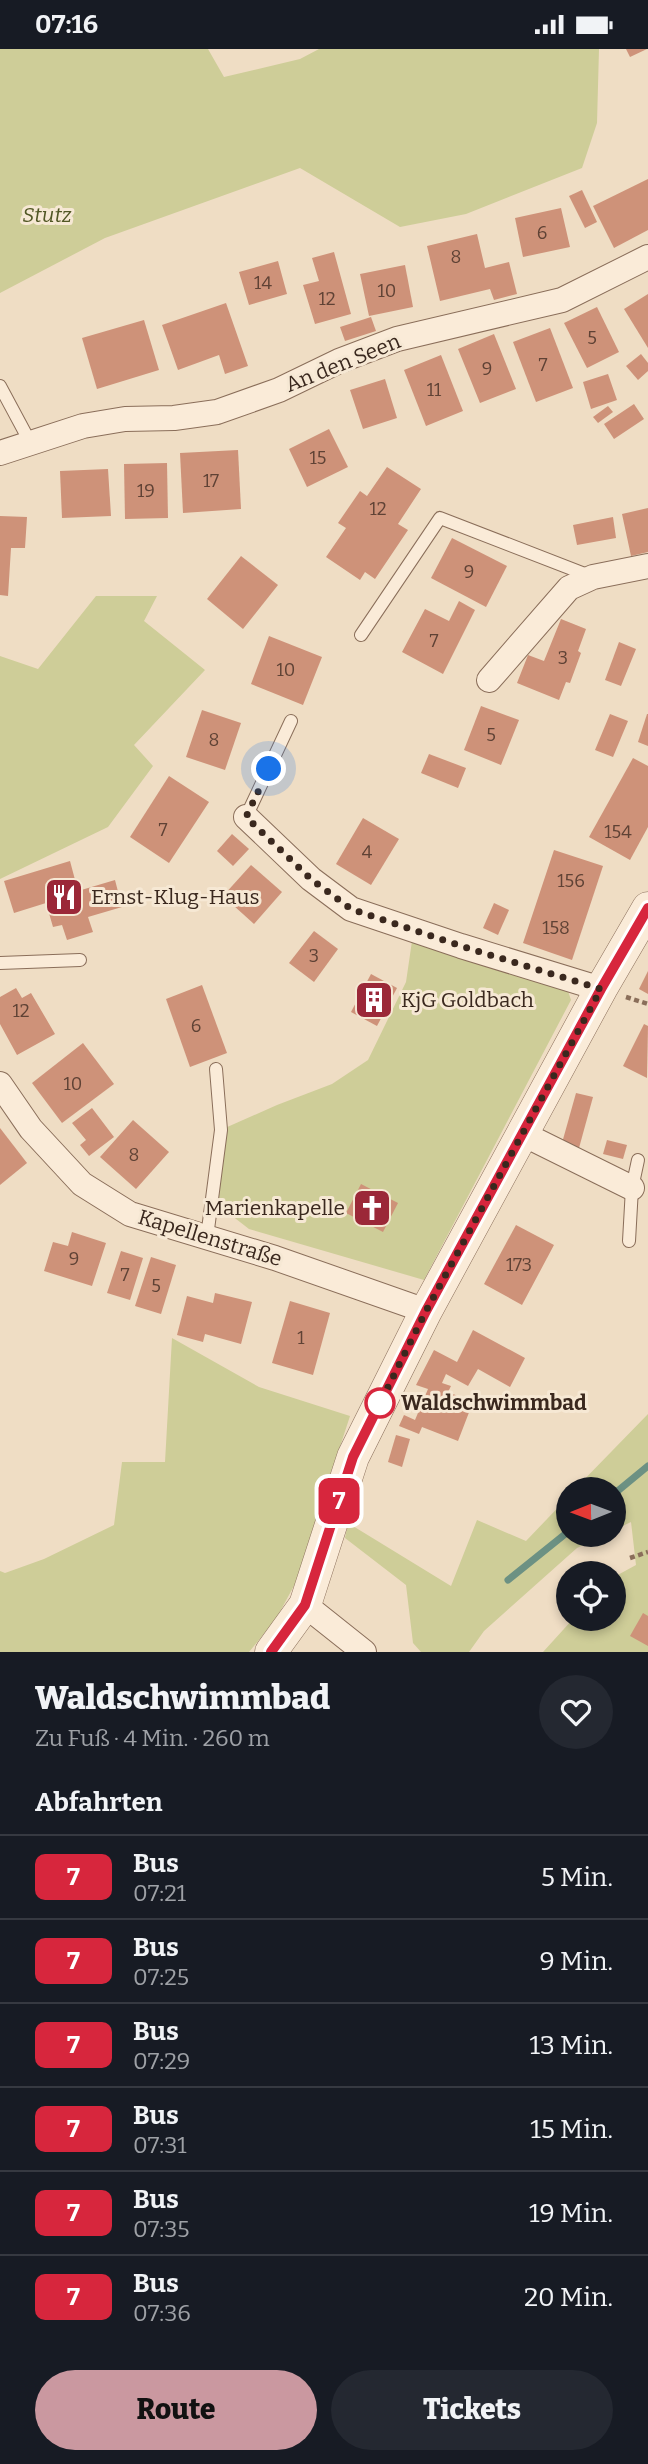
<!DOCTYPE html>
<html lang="de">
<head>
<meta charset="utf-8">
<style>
  body { margin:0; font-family:Bitter,serif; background:#242831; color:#f1f3f6; height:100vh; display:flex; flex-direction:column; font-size:26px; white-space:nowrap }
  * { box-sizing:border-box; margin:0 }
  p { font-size:23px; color:#9ea1a6 }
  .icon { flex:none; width:38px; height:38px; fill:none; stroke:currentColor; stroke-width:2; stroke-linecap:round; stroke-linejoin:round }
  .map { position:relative; height:1603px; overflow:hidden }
  .panel { display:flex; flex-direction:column; background:#171b24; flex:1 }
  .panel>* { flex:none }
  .badge { padding:0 14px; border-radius:10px; font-size:24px; line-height:46px }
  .needle { width:46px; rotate:269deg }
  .buttons { position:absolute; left:556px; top:1428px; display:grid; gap:14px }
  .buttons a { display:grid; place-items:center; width:70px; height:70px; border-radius:50%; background:#171b24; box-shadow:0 4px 10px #0003; font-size:35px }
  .you { position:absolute; width:35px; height:35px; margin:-18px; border:5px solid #fff; border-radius:50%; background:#1a73e8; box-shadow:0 0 0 10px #1a73e833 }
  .map>.badge { position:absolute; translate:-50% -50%; box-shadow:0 0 0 4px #fff }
  h2 { padding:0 35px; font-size:26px; line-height:63px }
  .round { display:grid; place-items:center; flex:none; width:74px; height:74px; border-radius:37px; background:#242831 }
  .headline { display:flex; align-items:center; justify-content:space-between; height:119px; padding:0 35px }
  h1 { font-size:33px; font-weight:800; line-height:52px }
  .cta { display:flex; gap:14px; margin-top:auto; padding:14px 35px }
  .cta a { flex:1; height:80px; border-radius:42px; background:#ca98a0; color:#111; font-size:28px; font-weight:800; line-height:80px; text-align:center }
  .cta a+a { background:#242831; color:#f1f3f6 }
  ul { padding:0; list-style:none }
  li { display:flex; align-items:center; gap:21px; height:84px; padding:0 35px; border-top:2px solid #363941 }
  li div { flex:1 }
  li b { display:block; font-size:26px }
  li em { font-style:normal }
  li .badge { min-width:77px; font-weight:700; text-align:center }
  .status { display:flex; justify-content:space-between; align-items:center; height:49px; padding:0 35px; background:#171b24; direction:ltr }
  .status svg { height:19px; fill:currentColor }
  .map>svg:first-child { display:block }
</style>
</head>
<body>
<div class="status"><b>07:16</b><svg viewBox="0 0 49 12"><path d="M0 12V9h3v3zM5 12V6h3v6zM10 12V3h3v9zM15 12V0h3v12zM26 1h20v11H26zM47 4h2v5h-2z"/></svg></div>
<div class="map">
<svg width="648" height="1603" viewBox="0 0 648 1603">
  <rect width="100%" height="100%" fill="#efddc4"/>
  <g fill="#cecd98">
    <polygon points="0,0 208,0 224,28 300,10 319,0 599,0 597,74 582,119 466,165 400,178 300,119 105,189 0,244"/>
    <polygon points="96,547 157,547 144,572 205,621 134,696 153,717 108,778 0,830 0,607 38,620"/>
    <polygon points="412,892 568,942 571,951 424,1231 249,1180 218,1156 225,1079 277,1056 332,1035 368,1011 406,933"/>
    <polygon points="172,1289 259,1338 350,1367 296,1533 276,1570 249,1603 0,1603 0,1522 5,1524 44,1510 114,1476 122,1413 165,1413"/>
    <polygon points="648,1365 648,1603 543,1603 573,1570 614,1570 614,1528 636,1516 631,1473 614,1481 614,1440 575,1440"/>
    <polygon points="569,1447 569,1486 604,1486 577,1499 484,1582 469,1603 421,1603 413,1594 406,1536 345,1489 348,1474 451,1537 477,1471 526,1492"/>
  </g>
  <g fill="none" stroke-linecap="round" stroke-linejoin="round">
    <g stroke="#6c9183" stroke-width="7">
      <polyline points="614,1445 648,1417"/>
      <polyline points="508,1531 569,1482"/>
    </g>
  </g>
  <g fill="#ce9279">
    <polygon points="626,0 647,0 630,8"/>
    <polygon points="648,130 648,181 614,199 593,157"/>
    <polygon points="582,141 597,173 585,179 569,147"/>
    <polygon points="561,159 570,198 523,208 515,169"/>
    <polygon points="477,185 485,219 509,213 517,245 494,251 490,240 440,252 427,197"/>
    <polygon points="334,203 351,265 315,275 303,236 319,232 312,209"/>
    <polygon points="278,212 287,245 249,256 239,223"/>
    <polygon points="405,216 413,258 369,267 360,225"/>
    <polygon points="648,245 648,299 624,260"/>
    <polygon points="226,254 248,317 225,325 219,306 178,321 162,276"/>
    <polygon points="597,258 619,303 587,319 564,274"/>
    <polygon points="371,268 376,282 345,292 340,278"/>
    <polygon points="144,271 159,321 97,340 82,289"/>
    <polygon points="550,279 573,339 536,353 513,293"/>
    <polygon points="494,285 516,340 480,354 458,300"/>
    <polygon points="641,305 648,314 648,322 638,331 626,317"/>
    <polygon points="441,306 463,362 426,377 404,321"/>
    <polygon points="608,325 617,351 591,360 583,333"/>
    <polygon points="385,330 397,369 363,380 350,341"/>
    <polygon points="634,355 644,370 614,390 604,375"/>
    <polygon points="608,357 613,363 598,374 593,368"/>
    <polygon points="329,380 348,418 307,438 289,400"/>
    <polygon points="238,401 241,460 183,464 180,404"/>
    <polygon points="167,414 168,469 125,470 124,415"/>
    <polygon points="387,418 421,440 398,475 408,481 375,530 365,523 360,531 326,508 346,479 338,474 360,442 367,447"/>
    <polygon points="108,420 111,467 62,469 60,422"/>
    <polygon points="648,459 648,503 631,507 622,465"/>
    <polygon points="0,467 27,468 25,499 11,499 8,547 0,546"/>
    <polygon points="613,468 616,489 577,496 573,476"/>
    <polygon points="452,489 507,517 486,558 431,529"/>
    <polygon points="241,507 278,536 243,580 207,550"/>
    <polygon points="459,552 475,561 443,625 402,603 425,560 449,572"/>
    <polygon points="561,570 586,580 578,602 581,604 570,634 566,633 559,651 517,634 528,606 544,612"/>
    <polygon points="269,587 322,608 303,656 251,635"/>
    <polygon points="619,593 636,600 621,637 605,631"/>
    <polygon points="481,657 519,671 501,716 464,701"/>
    <polygon points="202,661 241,674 225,721 186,708"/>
    <polygon points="610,665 628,672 613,708 595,701"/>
    <polygon points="647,665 648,665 648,697 638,693"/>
    <polygon points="429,705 466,719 458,739 421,724"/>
    <polygon points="633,709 648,717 648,778 630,811 589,788"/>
    <polygon points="169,727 209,753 169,814 130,788"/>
    <polygon points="363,769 399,790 371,836 336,815"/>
    <polygon points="232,785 249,800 233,817 217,802"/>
    <polygon points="554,801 603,817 572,911 523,894"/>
    <polygon points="70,812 78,842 115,831 122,858 88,868 93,883 67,891 62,876 53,878 46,854 14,864 4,832"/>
    <polygon points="251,816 282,843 254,875 223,847"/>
    <polygon points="494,854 509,861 498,886 483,879"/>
    <polygon points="314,882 338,900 314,933 289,914"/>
    <polygon points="648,922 648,945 639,940"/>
    <polygon points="371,925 397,939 377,977 351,963"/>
    <polygon points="202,936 227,1004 190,1018 166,950"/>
    <polygon points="16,939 22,949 31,944 55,985 17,1006 0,975 0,948"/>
    <polygon points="644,975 648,977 647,1029 623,1017"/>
    <polygon points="83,994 114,1035 62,1074 32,1034"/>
    <polygon points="576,1044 593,1048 579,1099 562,1094"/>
    <polygon points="92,1059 114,1088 89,1107 80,1096 86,1091 72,1074"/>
    <polygon points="133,1071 169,1103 136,1140 100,1108"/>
    <polygon points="0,1079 27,1114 0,1136"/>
    <polygon points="607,1091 627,1096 623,1110 603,1105"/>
    <polygon points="361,1135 398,1154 383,1183 346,1164"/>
    <polygon points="516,1176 554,1196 522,1256 484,1235"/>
    <polygon points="72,1183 106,1194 92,1237 44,1222 53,1193 68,1197"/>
    <polygon points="121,1202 143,1209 130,1251 107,1244"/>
    <polygon points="151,1208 176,1216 161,1265 135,1257"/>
    <polygon points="215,1244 252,1253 241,1295 205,1285 203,1293 177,1286 187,1247 213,1254"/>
    <polygon points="290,1252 330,1264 313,1326 272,1314"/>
    <polygon points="473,1281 525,1309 510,1338 478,1320 468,1337 446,1325 442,1334 451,1337 448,1343 473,1353 458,1392 422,1378 419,1385 399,1377 404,1366 415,1371 428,1340 416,1336 434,1301 457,1313"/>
    <polygon points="396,1386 410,1390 402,1418 388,1413"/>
    <polygon points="643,1564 648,1567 648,1597 630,1587"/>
  </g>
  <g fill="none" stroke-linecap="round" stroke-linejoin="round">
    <defs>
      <g id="service">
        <polyline points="0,337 30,393"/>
        <polyline points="361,586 440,469 590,527"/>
        <polyline points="246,768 291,672"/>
        <polyline points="0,914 80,911"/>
        <polyline points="207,1188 221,1081 216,1020"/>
        <polyline points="629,1192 632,1139 638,1111"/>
      </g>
      <g id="minor">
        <polyline points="0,404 83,377 125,370 174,369 217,363 279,341 339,312 397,290 562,251 648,208"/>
        <polyline points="489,631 569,539 593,528 648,517"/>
        <polyline points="246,768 311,830 351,860 461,897 601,940"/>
        <polyline points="0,1035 31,1080 82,1135 130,1165 275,1209 426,1262"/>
        <polyline points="523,1085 632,1139"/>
        <polyline points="305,1556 364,1603"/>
      </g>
      <polyline id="tertiary" points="271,1603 305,1556 353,1408 426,1262 601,940 648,859"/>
    </defs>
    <use href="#service" stroke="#8a6e5a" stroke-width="14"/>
    <use href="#minor" stroke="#8a6e5a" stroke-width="26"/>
    <use href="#tertiary" stroke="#8a6e5a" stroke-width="33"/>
    <g stroke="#8a6e5a" stroke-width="4.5" stroke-dasharray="5 3.5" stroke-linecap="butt">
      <polyline points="626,948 648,955"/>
      <polyline points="630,1509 648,1503"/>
    </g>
    <use href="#service" stroke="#faebd8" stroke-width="12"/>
    <use href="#minor" stroke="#faebd8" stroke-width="24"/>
    <use href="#tertiary" stroke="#faebd8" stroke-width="32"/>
  </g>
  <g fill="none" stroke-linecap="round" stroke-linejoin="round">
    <defs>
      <polyline id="line" points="271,1603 305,1556 353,1408 426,1262 601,940 648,859"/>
    </defs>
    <use href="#line" stroke="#fff" stroke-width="16"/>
    <use href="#line" stroke="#d7263d" stroke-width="10"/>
    <polyline stroke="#3a281e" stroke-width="7" stroke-dasharray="0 12.6" points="269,720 246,768 311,830 351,860 461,897 601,940 426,1262 380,1354"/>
  </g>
  <defs>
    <symbol id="restaurant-square" viewBox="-11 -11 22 22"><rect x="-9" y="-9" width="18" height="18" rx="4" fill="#9b2838" stroke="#f6e8d4"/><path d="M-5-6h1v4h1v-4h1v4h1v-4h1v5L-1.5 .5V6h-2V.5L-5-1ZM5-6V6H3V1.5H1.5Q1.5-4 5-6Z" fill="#fff"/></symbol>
    <symbol id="building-square" viewBox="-11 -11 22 22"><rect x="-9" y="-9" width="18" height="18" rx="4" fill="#9b2838" stroke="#f6e8d4"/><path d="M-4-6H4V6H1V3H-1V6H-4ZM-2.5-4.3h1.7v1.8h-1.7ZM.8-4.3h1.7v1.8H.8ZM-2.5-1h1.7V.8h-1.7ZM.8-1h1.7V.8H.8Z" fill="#fff"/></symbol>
    <symbol id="church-square" viewBox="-11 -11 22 22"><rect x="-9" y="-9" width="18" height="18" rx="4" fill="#9b2838" stroke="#f6e8d4"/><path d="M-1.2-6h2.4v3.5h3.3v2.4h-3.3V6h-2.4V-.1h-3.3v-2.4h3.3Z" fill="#fff"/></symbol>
  </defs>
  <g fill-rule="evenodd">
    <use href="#restaurant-square" x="42" y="826" width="44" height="44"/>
    <use href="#building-square" x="352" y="929" width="44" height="44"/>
    <use href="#church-square" x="350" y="1137" width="44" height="44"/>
  </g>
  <circle fill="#fff" stroke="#d7263d" stroke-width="3.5" cx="380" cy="1354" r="14"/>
  <g text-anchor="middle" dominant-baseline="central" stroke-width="6" stroke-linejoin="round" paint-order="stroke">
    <g font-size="18" fill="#5f4235">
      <text x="542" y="184">6</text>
      <text x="456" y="208">8</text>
      <text x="263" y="234">14</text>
      <text x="387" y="242">10</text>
      <text x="327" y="250">12</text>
      <text x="592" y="289">5</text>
      <text x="543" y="316">7</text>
      <text x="487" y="320">9</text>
      <text x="434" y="341">11</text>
      <text x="318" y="409">15</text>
      <text x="211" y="432">17</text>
      <text x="146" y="442">19</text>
      <text x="378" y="460">12</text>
      <text x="469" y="523">9</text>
      <text x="434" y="592">7</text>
      <text x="563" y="609">3</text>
      <text x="286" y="621">10</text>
      <text x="491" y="686">5</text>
      <text x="214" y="691">8</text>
      <text x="163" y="781">7</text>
      <text x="618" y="783">154</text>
      <text x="367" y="803">4</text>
      <text x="571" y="832">156</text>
      <text x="556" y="879">158</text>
      <text x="314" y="907">3</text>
      <text x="21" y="962">12</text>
      <text x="196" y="977">6</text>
      <text x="73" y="1035">10</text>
      <text x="134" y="1106">8</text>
      <text x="74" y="1210">9</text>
      <text x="519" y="1216">173</text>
      <text x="125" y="1226">7</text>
      <text x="156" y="1237">5</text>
      <text x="301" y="1289">1</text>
    </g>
    <g font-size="21" font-style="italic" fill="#515724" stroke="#f6e8d4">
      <text x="47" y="166">Stutz</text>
    </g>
    <g font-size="21" fill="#3a281e" stroke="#f6e8d4">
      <text transform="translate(343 314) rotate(-22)">An den Seen</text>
      <text transform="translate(210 1189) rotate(17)">Kapellenstraße</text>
    </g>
    <g font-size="21" fill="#3a281e" stroke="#f6e8d4" text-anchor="start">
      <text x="91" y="848">Ernst-Klug-Haus</text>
      <text x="401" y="951">KjG Goldbach</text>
      <text x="345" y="1159" text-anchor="end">Marienkapelle</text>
    </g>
    <g font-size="21" font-weight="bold" fill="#3a281e" stroke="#f6e8d4" text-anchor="start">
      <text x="401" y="1354">Waldschwimmbad</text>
    </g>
  </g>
</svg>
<div class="buttons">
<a><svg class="needle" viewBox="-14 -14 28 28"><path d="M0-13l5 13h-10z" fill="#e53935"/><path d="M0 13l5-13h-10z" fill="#9ea1a6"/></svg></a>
<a><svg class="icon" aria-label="locate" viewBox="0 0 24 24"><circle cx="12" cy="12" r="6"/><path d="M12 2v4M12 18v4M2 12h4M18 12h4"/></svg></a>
</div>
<div class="you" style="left:269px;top:720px"></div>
<b class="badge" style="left:339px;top:1452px;background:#d7263d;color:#fff">7</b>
</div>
<section class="panel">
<div class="headline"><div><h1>Waldschwimmbad</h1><p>Zu Fuß · 4 Min. · 260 m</p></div><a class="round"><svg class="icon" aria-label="heart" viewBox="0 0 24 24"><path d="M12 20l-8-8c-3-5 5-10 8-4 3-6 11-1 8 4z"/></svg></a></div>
<h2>Abfahrten</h2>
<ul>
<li><span class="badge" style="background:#d7263d;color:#fff">7</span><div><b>Bus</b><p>07:21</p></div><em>5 Min.</em></li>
<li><span class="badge" style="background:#d7263d;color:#fff">7</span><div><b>Bus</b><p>07:25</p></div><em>9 Min.</em></li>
<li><span class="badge" style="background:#d7263d;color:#fff">7</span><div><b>Bus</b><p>07:29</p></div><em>13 Min.</em></li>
<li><span class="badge" style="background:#d7263d;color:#fff">7</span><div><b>Bus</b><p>07:31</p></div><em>15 Min.</em></li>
<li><span class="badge" style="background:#d7263d;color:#fff">7</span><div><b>Bus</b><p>07:35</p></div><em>19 Min.</em></li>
<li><span class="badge" style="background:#d7263d;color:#fff">7</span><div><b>Bus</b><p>07:36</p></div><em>20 Min.</em></li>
</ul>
<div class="cta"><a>Route</a><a>Tickets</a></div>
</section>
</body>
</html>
